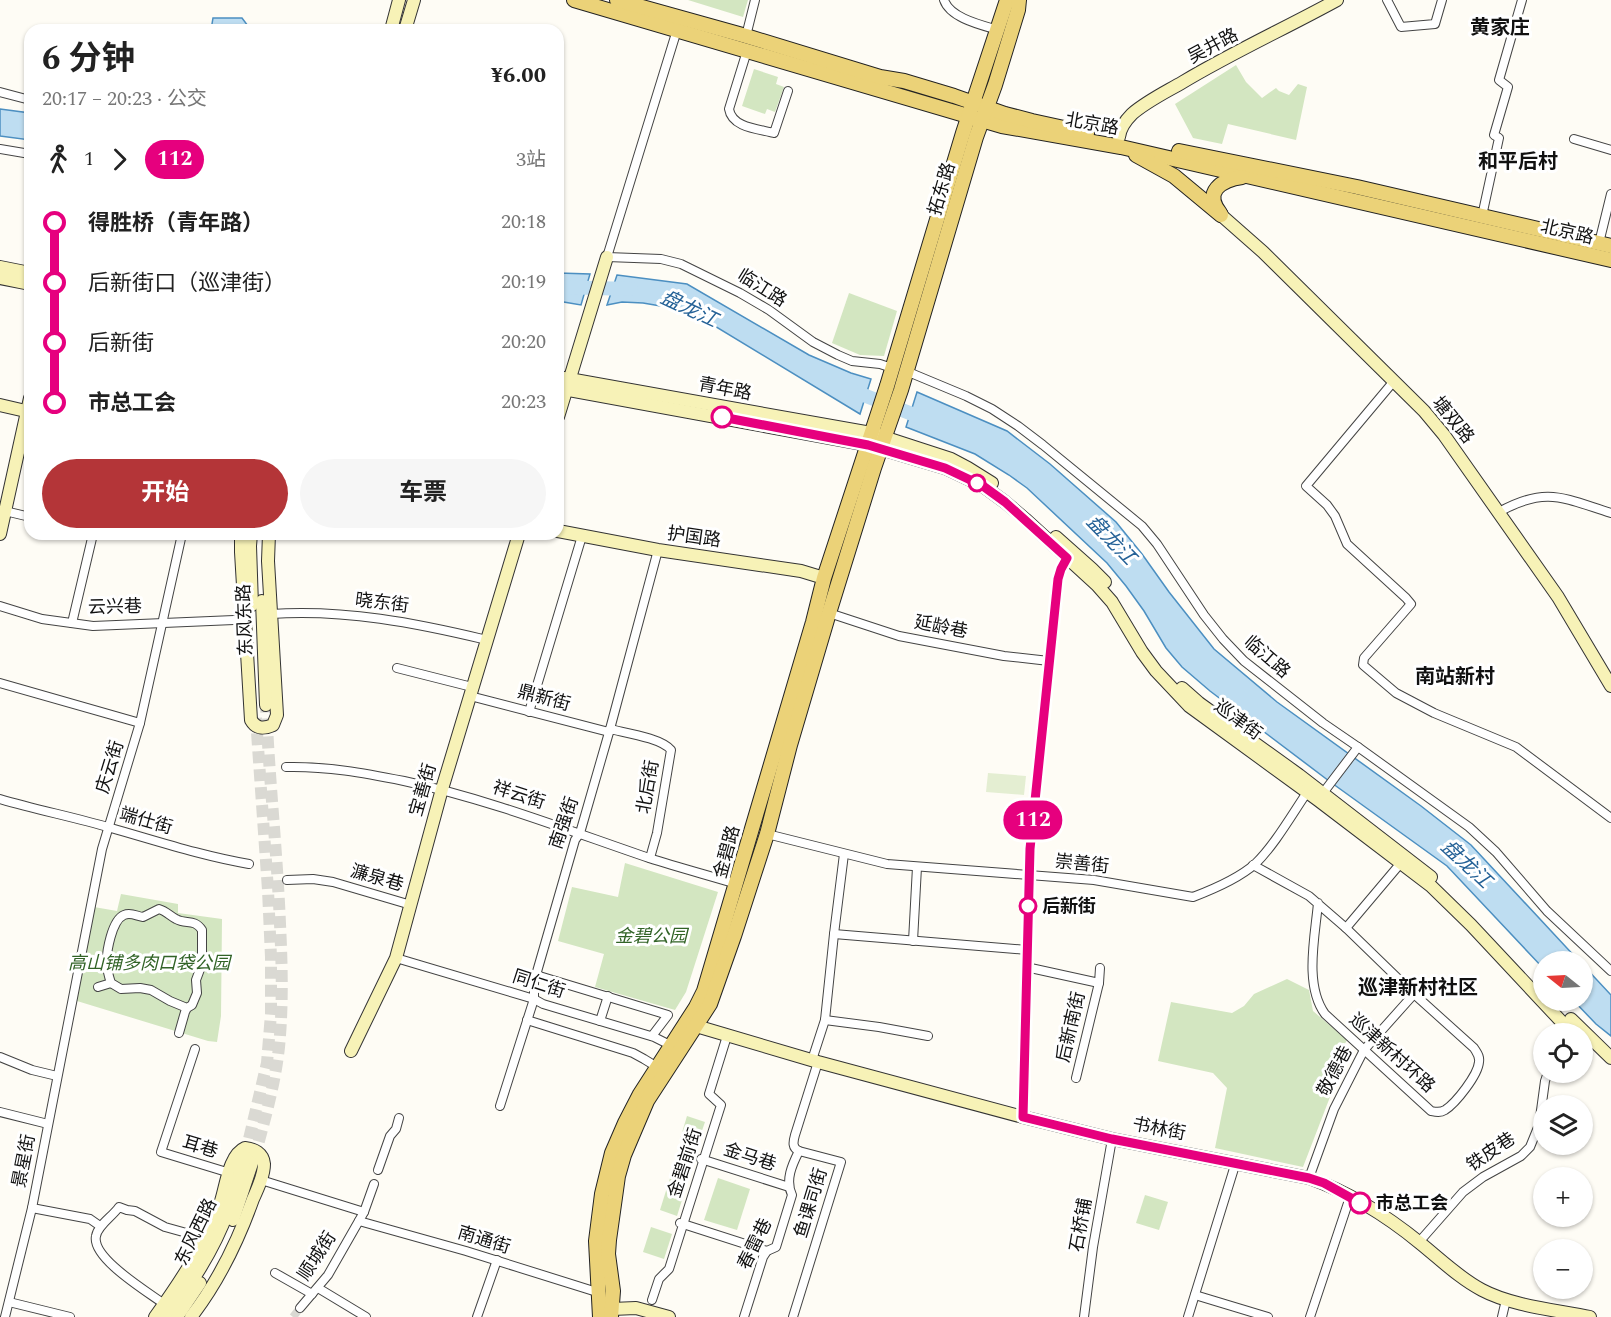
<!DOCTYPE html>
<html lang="zh">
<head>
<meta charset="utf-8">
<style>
  body { margin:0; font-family:Spectral,"Noto Sans SC",serif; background:#f6f6f6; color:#222; height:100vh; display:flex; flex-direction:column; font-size:22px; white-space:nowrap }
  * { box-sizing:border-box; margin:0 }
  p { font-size:20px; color:#767676 }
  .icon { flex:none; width:33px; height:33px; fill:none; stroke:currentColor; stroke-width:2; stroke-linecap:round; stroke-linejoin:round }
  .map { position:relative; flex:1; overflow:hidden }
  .details { position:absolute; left:24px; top:24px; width:540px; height:516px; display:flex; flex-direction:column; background:#fff; border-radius:18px; box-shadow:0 2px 4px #0004 }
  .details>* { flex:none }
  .badge { padding:0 12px; border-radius:20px; font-size:21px; line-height:39px }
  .needle { width:39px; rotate:288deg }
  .fabs { position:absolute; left:1533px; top:951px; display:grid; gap:12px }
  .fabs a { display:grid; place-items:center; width:60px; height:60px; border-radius:50%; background:#fff; box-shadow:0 2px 4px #0004; font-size:30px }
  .map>.badge { position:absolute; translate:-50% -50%; box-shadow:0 0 0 3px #fff }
  .legs { display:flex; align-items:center; gap:9px; height:66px; padding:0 18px; font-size:20px }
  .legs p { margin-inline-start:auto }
  .summary { display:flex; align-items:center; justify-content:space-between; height:102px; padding:0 18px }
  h1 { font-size:33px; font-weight:700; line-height:45px }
  .action { display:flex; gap:12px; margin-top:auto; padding:12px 18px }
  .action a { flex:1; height:69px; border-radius:36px; background:#b43538; color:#fff; font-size:24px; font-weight:700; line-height:69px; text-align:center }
  .action a+a { background:#f6f6f6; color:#222 }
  ul { padding:0 18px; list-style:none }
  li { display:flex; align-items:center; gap:21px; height:60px; font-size:22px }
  li i { display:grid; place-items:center; width:9px; height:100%; margin:0 8px; background:currentColor }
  li i::after { content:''; width:15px; height:15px; margin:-8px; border:4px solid; border-radius:50%; background:#fff }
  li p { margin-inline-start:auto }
  li:first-child i { background:linear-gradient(#0000 50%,currentColor 0) }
  li:last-child i { background:linear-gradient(currentColor 50%,#0000 0) }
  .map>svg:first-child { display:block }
</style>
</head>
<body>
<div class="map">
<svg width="1611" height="1317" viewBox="0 0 1611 1317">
  <rect width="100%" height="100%" fill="#fefcf5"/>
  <g fill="#d3e6c1">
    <polygon points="688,0 748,0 743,17"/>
    <polygon points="1236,65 1246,82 1262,98 1276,88 1279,91 1289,95 1298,84 1307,87 1296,140 1228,124 1222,144 1193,138 1175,104"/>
    <polygon points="754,69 778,77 776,84 784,87 775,112 767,109 765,114 742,106"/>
    <polygon points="849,293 897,311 884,356 860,355 832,343"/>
    <polygon points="625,863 718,892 686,992 675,1010 595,987 604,954 558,941 572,887 618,897"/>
    <polygon points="121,894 178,904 178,913 222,919 221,1016 217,1042 208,1041 77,1001 94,907 117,911"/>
    <polygon points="1287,979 1309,990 1313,1011 1347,1040 1320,1090 1330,1097 1303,1167 1215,1148 1227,1088 1213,1073 1158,1061 1171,1002 1232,1013 1244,1006 1254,994"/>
    <polygon points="687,1116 705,1122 697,1145 680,1139"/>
    <polygon points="676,1159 693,1165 677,1216 660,1210"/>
    <polygon points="718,1178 750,1189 737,1230 704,1220"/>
    <polygon points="1145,1195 1168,1202 1159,1230 1136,1223"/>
    <polygon points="651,1227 672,1234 664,1259 643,1252"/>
  </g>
  <polygon fill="#e4eed2" points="988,773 1026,776 1024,795 986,792"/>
  <g fill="#beddf1" stroke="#4c8fc1" stroke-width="1.5">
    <polygon points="213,18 242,18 251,30 211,30"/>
    <polygon points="0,109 30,113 30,140 0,136"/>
    <polygon points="558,273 590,274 581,305 558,301"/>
    <polygon points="617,275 687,284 809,355 851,373 871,379 860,414 690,311 643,303 622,302 607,305"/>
    <polygon points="917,392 1007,431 1050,464 1116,522 1142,554 1169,592 1214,649 1277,702 1421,806 1471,845 1579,961 1544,962 1543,968 1447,866 1329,781 1210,691 1182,667 1166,648 1144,611 1126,586 1107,563 1027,488 1009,475 975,454 906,427"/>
    <polygon points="1583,965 1611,995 1611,1036 1596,1024 1574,1001 1582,1000"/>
  </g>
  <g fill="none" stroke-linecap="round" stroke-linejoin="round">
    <g stroke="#beddf1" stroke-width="14">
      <polyline points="558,287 631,289"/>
      <polyline points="848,389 925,419"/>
    </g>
    <polyline stroke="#dad9d3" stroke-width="8" stroke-dasharray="8 4" stroke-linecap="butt" points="293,1317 300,1308"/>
    <g stroke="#dad9d3" stroke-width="12" stroke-dasharray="12 6" stroke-linecap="butt">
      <polyline points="245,1156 267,1063 271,1014 271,957 268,890 256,718"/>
      <path d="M 254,1159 C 264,1122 275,1085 279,1047 C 283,1006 282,965 280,924 C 277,851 269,778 266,705"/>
    </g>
    <defs>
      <g id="street">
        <path d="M 944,0 C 950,18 981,25 998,30"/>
        <polyline points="1387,0 1401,27 1435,24 1442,0"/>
        <polyline points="677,30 607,257 661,259 681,264 740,293 769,310 813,342 838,355 852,361 880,364 892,368"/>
        <polyline points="746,36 755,0"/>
        <path d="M 747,51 L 729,109 C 732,128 759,129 774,133 L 788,91"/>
        <polyline points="0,92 30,100"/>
        <polyline points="1574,139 1611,150"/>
        <polyline points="0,149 30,154"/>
        <polyline points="1482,216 1499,138 1494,135 1508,87 1499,80 1522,0"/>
        <polyline points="1599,243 1611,194"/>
        <polyline points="906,371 966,396 992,409 1018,426 1043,445 1142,526 1157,544 1204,615 1223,639 1244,661 1323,723 1358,747 1469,827 1496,852 1547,911 1611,971"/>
        <polyline points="1394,381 1306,486 1327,505 1335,516 1347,544 1406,598 1411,604 1364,658 1363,665 1396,693 1434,713 1516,747 1611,818"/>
        <polyline points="5,511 30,517"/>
        <path d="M 1499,512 C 1546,486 1563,498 1611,513"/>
        <polyline points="0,606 42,619 93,626 234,620"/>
        <polyline points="829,613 899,636 1004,656 1049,661"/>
        <path d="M 271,614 C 345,609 416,623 487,640"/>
        <polyline points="72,623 93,534"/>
        <polyline points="397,668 472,687"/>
        <polyline points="0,683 140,723"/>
        <polyline points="470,696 609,732"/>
        <polyline points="529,712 582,536"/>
        <path d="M 610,729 C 626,733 661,738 671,750 L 657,833 L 650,858"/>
        <path d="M 286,767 C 326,766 364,773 404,781 C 488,799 567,830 649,858 C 677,867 707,875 737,884"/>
        <polyline points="1323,793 1358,747"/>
        <path d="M 0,799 C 37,810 74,817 111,828 C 157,841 202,856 249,864"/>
        <path d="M 767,834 L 887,864 L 1094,880 L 1193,897 C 1214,889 1238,879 1255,864 C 1275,845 1294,811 1310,788"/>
        <path d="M 1253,865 L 1309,896 L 1346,928 L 1414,994 L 1474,1048 C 1477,1053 1480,1056 1479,1062 C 1478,1075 1456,1103 1445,1110 C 1440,1113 1436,1112 1431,1111 L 1325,1014 C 1304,985 1315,937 1318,903"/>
        <polyline points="287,880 313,879 333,882 411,905"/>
        <polyline points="1346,928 1400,864"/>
        <polyline points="834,934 1027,950"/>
        <polyline points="913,941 917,867"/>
        <polyline points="396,958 534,999 543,1004 654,1037 672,1046"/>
        <polyline points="1026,967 1099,983 1100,968"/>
        <polyline points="536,975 668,1015 652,1036"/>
        <polyline points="98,987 111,983"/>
        <polyline points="527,1020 633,1053 644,1059 657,1067"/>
        <polyline points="825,1020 879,1027 928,1036"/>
        <polyline points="600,1021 608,996"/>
        <path d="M 179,1033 L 185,1012 L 187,1008 L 192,1005 L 197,993 L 196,980 L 202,964 L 202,930 C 194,918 186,925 176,919 C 170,916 166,911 159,909 L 143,917 C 136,916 131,912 124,915 C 112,920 106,952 107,964 C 107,970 109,977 111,983 L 121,989 L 140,988 L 151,990 L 170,1001 L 187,1008"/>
        <polyline points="195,1049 161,1152 230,1173"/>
        <polyline points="0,1057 32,1070 57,1076"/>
        <polyline points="812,1060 825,1020 834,934 844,854"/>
        <polyline points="1076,1078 1099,983"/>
        <polyline points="500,1106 534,999 534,982 575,840 580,833 610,729 658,550"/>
        <polyline points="0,1112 48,1124"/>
        <polyline points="1023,1117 1030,849 1058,579 1067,558"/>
        <polyline points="701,1159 789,1187"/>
        <polyline points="378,1170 390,1136 396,1129 399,1118"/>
        <polyline points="1309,1178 1334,1109 1364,1050 1414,994"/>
        <polyline points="261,1180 364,1212"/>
        <polyline points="32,1208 90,1219 100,1226"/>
        <polyline points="359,1221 466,1251 600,1293"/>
        <polyline points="680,1223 767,1251"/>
        <polyline points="1419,1242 1463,1192 1483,1177 1521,1156 1530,1147 1539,1125 1545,1081 1548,1072"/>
        <polyline points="275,1273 312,1294"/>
        <polyline points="318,1288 366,1317"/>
        <polyline points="1195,1295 1268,1317"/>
        <polyline points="652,1300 659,1279 669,1269 721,1105 709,1094 727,1036"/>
        <polyline points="9,1302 70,1317"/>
        <path d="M 164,1304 C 148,1292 91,1258 96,1236 C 98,1225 112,1217 119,1207 L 127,1210 L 135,1211 L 165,1227 L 183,1232 L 203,1242"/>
        <polyline points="300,1308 328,1275 364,1212 374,1184"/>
        <polyline points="5,1317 32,1208 102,849 140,723 182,534"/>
        <polyline points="477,1317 497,1260"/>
        <path d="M 744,1317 L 763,1257 L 767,1251 L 776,1247 L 792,1195 C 785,1180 792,1165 799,1151"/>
        <path d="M 793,1317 L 841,1162 L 799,1151 C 792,1148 793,1142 795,1135 L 818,1062"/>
        <polyline points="1084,1317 1093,1247 1112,1139"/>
        <polyline points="1188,1317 1236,1162"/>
        <polyline points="1310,1317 1350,1197"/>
        <polyline points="1502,1317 1506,1300"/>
      </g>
      <g id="secondary">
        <polyline points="391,30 399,0"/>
        <polyline points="405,30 414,0"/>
        <path d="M 1119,137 C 1120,128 1125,121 1132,114 C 1147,101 1166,92 1183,82 C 1233,52 1286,28 1337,0"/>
        <polyline points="1221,215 1263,252 1424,411 1444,435 1558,597 1611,686"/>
        <polyline points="0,267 30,273"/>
        <polyline points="0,278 30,284"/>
        <polyline points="558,377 871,433 951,459 968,468 992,483"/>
        <polyline points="558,388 868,445 945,468 983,486 1005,502 1025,519 1097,585 1112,602 1142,652 1156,671 1189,706 1318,800 1431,886 1471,925 1573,1034"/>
        <polyline points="0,405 30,412"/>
        <polyline points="558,417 607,257"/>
        <polyline points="558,531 658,550 801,571 824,578"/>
        <polyline points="0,534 30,398"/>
        <path d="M 241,534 L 241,552 L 251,720 C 256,729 264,729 273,725 L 277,715 L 268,561 L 269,534"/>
        <polyline points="251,534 250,546 252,605"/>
        <polyline points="1056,537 1092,569 1105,582"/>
        <polyline points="262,601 266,705"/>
        <polyline points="1182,688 1199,703 1299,775 1431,877"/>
        <polyline points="1571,1019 1611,1058"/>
        <path d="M 696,1026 L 818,1062 L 1023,1117 L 1112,1139 L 1309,1178 C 1348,1192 1387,1216 1420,1243 C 1440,1259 1459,1278 1482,1290 C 1512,1306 1556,1310 1590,1317"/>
        <polyline points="351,1051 396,958 442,789 519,534"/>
        <polyline points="233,1220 253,1160"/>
        <polyline points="612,1309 636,1308 669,1317"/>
        <path d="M 155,1317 C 181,1281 206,1243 221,1201 C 226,1186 229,1155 245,1148 C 254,1149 263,1153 264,1164 C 264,1175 258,1188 253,1199 C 238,1241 218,1282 191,1317"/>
        <path d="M 166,1317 C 191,1285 214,1250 228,1211 C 234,1194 239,1175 245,1157"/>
        <polyline points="177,1317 200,1283"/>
      </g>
      <g id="primary">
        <polyline points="574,0 1002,126 1121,147 1611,260"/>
        <polyline points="617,0 746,36 880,77 904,81 954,96 1005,114 1032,121 1087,133"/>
        <polyline points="1179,151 1357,187 1611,246"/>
        <polyline points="1136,155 1174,176 1221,215"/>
        <path d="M 1220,213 C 1203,192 1221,180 1242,177"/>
        <polyline points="600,1317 596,1241 602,1194 612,1153 625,1123 640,1094 696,1007 704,991 813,622 824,578 887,386 963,133 1007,0"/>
        <polyline points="611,1317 613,1291 608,1254 609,1240 618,1176 624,1155 647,1101 710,1004 734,936 767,834 790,745 829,613 874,468 901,390 976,137 995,85 1018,10 1019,0"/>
      </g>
    </defs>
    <use href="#street" stroke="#444" stroke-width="10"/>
    <use href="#secondary" stroke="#333" stroke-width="14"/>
    <use href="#primary" stroke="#222" stroke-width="16"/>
    <use href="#street" stroke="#fff" stroke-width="8"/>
    <use href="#secondary" stroke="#f7f2b7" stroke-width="12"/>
    <use href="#primary" stroke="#ebd278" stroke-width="14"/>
  </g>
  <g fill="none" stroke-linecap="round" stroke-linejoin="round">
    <defs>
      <polyline id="line-1" points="722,417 868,445 945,468 983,486 1005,502 1067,558 1061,569 1058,579 1030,849 1023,1117 1112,1139 1309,1178 1324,1183 1360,1203"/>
    </defs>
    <use href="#line-1" stroke="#fff" stroke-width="14"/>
    <use href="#line-1" stroke="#e6007e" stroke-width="9"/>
  </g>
  <g fill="#fff" stroke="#e6007e" stroke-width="3">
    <circle cx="722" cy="417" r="10"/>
    <circle cx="977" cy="483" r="8"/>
    <circle cx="1028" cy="906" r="8"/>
    <circle cx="1360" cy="1203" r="10"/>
  </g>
  <g text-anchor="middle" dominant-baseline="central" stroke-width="6" stroke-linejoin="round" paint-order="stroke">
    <g font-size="18" fill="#111" stroke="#fff">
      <text transform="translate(1213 46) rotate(-28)">吴井路</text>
      <text transform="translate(1092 124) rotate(10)">北京路</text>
      <text transform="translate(942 189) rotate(-74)">拓东路</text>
      <text transform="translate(1567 232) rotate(13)">北京路</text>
      <text transform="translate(762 288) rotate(32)">临江路</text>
      <text transform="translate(725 389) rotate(11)">青年路</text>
      <text transform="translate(1453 420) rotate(51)">塘双路</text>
      <text transform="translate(694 537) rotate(8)">护国路</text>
      <text transform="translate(382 603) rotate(7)">晓东街</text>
      <text transform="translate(115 607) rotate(-1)">云兴巷</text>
      <text transform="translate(245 620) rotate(-92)">东风东路</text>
      <text transform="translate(941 627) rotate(11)">延龄巷</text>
      <text transform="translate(1267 657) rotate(41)">临江路</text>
      <text transform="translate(544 698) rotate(15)">鼎新街</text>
      <text transform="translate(1238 720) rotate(36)">巡津街</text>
      <text transform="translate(110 767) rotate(-73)">庆云街</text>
      <text transform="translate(648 787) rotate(-80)">北后街</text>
      <text transform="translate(423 790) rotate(-74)">宝善街</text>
      <text transform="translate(519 795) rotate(18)">祥云街</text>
      <text transform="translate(146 821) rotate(16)">端仕街</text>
      <text transform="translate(564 823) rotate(-71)">南强街</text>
      <text transform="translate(727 852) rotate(-75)">金碧路</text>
      <text transform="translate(1082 864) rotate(6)">崇善街</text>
      <text transform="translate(377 878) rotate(16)">濂泉巷</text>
      <text transform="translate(539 984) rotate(18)">同仁街</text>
      <text transform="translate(1071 1027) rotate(-77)">后新南街</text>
      <text transform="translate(1392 1053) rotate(42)">巡津新村环路</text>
      <text transform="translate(1335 1071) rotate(-62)">敬德巷</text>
      <text transform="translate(1159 1129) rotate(11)">书林街</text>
      <text transform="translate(200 1147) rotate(17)">耳巷</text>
      <text transform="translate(1491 1152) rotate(-34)">铁皮巷</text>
      <text transform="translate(750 1157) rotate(18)">金马巷</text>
      <text transform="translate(24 1161) rotate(-79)">景星街</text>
      <text transform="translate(685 1163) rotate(-72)">金碧前街</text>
      <text transform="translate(811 1203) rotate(-73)">鱼课司街</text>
      <text transform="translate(1081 1225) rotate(-80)">石桥铺</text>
      <text transform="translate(196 1232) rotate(-64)">东风西路</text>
      <text transform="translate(484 1240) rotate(17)">南通街</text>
      <text transform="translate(755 1244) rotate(-64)">春雷巷</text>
      <text transform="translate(317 1256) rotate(-57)">顺城街</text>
    </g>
    <g font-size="18" font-weight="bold" fill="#111" stroke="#fff" text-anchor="start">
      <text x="1042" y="906">后新街</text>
      <text x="1376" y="1203">市总工会</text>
    </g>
    <g font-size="18" font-style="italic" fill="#316326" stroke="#fff">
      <text x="651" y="936">金碧公园</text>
      <text x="149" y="963">高山铺多肉口袋公园</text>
    </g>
    <g font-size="20" font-weight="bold" fill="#111" stroke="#fff">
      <text x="1500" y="28">黄家庄</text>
      <text x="1518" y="162">和平后村</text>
      <text x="1455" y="677">南站新村</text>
      <text x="1418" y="988">巡津新村社区</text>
    </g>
    <g font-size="20" font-style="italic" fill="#256297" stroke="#fff">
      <text transform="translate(689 309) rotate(25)">盘龙江</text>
      <text transform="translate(1111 540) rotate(46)">盘龙江</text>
      <text transform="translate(1466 864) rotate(43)">盘龙江</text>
    </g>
  </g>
</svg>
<div class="fabs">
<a><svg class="needle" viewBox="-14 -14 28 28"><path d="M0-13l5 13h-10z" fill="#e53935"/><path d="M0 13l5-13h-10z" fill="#767676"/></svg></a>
<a><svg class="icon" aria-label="locate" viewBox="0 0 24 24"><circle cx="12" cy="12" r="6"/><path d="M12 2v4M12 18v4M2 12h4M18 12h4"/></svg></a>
<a><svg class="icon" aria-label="layers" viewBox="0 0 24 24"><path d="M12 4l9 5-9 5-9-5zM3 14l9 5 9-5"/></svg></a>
<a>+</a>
<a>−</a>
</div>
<b class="badge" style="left:1033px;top:820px;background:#e6007e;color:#fff">112</b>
<section class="details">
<div class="summary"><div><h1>6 分钟</h1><p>20:17 – 20:23 · 公交</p></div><b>¥6.00</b></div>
<div class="legs"><svg class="icon" aria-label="walk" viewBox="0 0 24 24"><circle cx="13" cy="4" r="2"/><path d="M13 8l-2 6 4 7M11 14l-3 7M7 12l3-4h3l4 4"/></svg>1<svg class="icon" aria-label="forward" viewBox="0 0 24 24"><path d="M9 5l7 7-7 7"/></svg><b class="badge" style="background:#e6007e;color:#fff">112</b><p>3站</p></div>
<ul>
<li><i style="color:#e6007e"></i><b>得胜桥（青年路）</b><p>20:18</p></li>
<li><i style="color:#e6007e"></i><span>后新街口（巡津街）</span><p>20:19</p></li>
<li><i style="color:#e6007e"></i><span>后新街</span><p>20:20</p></li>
<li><i style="color:#e6007e"></i><b>市总工会</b><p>20:23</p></li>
</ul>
<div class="action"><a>开始</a><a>车票</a></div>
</section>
</div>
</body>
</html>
